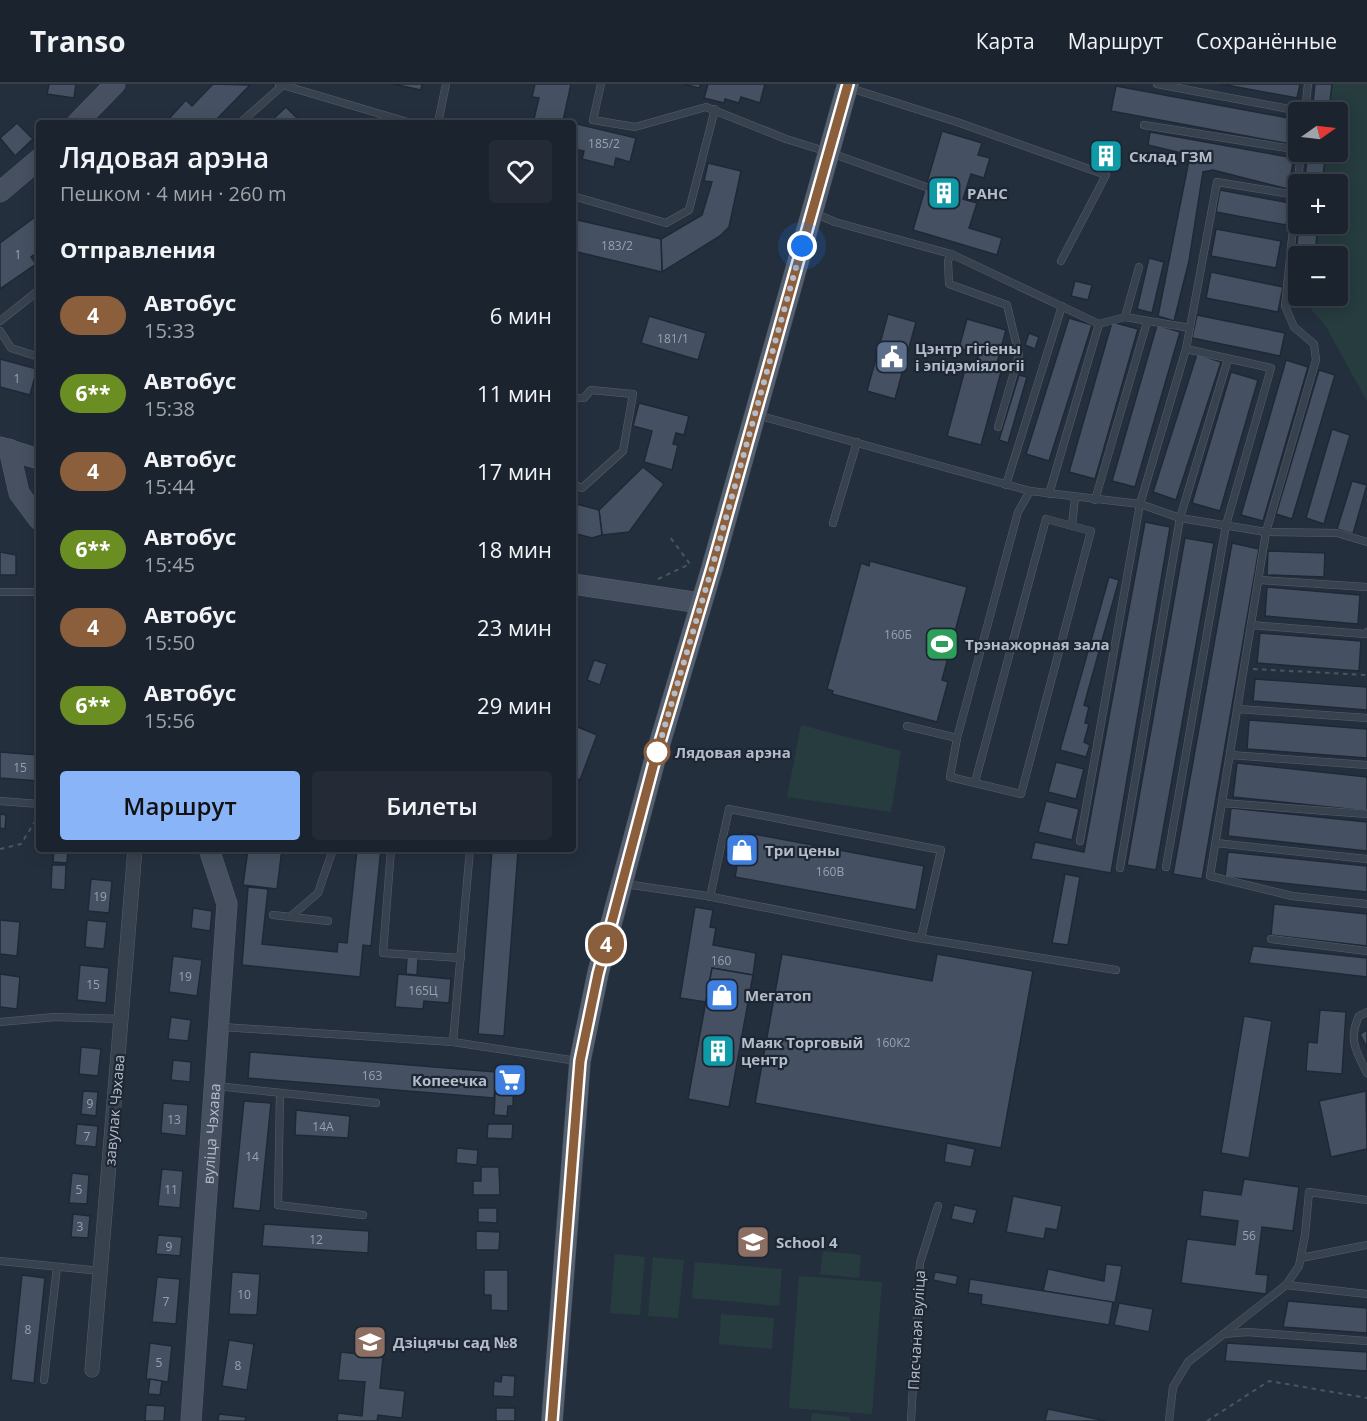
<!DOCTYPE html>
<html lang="ru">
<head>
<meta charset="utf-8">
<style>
  body { margin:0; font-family:"Open Sans",sans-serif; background:#242b36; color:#f1f3f6; height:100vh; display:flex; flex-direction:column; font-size:22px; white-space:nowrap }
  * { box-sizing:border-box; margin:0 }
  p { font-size:20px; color:#a0a4aa }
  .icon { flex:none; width:33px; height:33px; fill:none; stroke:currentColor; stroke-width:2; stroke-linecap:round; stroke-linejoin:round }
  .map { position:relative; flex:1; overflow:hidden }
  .sheet { position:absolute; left:36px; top:36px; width:540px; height:732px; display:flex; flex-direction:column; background:#1b232e; border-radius:6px; box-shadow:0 3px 15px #0003,0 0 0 2px #39404a }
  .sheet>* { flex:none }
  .badge { padding:0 12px; border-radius:20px; font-size:21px; line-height:39px }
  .needle { width:39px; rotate:76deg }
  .fabs { position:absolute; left:1288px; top:18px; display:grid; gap:12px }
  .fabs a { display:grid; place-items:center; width:60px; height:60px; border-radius:6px; background:#1b232e; box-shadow:0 3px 15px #0003,0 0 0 2px #39404a; font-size:30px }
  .you { position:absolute; width:30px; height:30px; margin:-15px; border:4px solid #fff; border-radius:50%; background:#1a73e8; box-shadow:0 0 0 9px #1a73e833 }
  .map>.badge { position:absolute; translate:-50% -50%; box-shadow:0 0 0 3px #fff }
  h2 { padding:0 24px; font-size:22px; line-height:54px }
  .round { display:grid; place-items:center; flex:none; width:63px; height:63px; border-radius:6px; background:#242b36 }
  .headline { display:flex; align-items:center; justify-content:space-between; height:102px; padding:0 24px }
  h1 { font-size:28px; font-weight:600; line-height:45px }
  .primary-button { display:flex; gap:12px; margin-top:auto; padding:12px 24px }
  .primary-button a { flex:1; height:69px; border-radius:6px; background:#8ab4f8; color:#111; font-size:24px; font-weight:600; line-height:69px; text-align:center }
  .primary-button a+a { background:#242b36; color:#f1f3f6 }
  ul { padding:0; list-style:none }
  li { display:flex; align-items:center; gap:18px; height:78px; padding:0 24px }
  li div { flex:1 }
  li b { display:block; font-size:22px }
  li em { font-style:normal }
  li .badge { min-width:66px; font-weight:700; text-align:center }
  header { display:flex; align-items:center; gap:36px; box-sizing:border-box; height:84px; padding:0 30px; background:#1b232e; border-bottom:2px solid #39404a }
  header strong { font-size:28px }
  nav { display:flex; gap:33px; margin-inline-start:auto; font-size:21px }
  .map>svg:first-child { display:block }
</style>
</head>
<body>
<header>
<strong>Transo</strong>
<nav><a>Карта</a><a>Маршрут</a><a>Сохранённые</a></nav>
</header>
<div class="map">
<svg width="1367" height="1337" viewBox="0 0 1367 1337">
  <rect width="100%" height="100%" fill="#242f3e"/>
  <g fill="#263c3f">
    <polygon points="1332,0 1367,0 1367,317 1325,241 1310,224 1311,212 1338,212 1338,172 1315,172 1318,140 1338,140 1338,100 1322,100 1326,68 1338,68 1338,28 1329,28"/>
    <polygon points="801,641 901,667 891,728 787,713"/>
    <polygon points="823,1167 861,1171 859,1194 820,1190"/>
    <polygon points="615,1170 645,1173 640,1231 610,1229"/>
    <polygon points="653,1173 684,1176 678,1234 648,1232"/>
    <polygon points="695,1178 782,1185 779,1222 692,1214"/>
    <polygon points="799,1192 882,1198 872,1330 789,1324"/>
    <polygon points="721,1230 774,1234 772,1265 719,1260"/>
    <polygon points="812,1329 850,1333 850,1337 811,1337"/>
  </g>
  <g fill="#455162" stroke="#1f2835" stroke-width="1.5">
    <polygon points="49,0 76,0 74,14 47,10"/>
    <polygon points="213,0 250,1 213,39 207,39 203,35 200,39 165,39 186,16 192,22"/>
    <polygon points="393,0 422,0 421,6"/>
    <polygon points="535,0 571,0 563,37 572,39 533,39 539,14 532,13"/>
    <polygon points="683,0 701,0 699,4"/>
    <polygon points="708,0 765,0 760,19 741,13 739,19 725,15 724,19 704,14"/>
    <polygon points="1221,0 1300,0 1297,14"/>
    <polygon points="1315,0 1332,0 1329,28 1312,28"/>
    <polygon points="1116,2 1294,35 1290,60 1111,27"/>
    <polygon points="286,23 300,37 299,39 274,39 272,36"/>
    <polygon points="17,39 33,55 15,72 0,54"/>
    <polygon points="573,39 636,54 630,78 616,74 614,83 582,75 584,67 573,65"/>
    <polygon points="942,47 982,59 978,71 990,74 984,94 971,90 963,115 977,119 969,144 1002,154 997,171 913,146"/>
    <polygon points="1150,48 1294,74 1288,105 1213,86 1203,88 1189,177 1174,237 1158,232 1190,71 1148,61"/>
    <polygon points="1098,62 1118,69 1113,80 1094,75"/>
    <polygon points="1308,68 1326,68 1322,100 1304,100"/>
    <polygon points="708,79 741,87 729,143 720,152 662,188 661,155 702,131 712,98 704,97"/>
    <polygon points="1220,106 1290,119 1286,141 1216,128"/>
    <polygon points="39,130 39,167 31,173 36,180 0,205 0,159"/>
    <polygon points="573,135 661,155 662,188 573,167"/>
    <polygon points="1299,140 1318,140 1315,172 1299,172 1299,212 1311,212 1310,224 1291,215"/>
    <polygon points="1216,145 1281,157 1276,184 1211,172"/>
    <polygon points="1149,174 1164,178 1152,229 1137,225"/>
    <polygon points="1211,188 1283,203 1278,228 1206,214"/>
    <polygon points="1075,197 1092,201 1088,216 1071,212"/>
    <polygon points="888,230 916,238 895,315 867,307"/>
    <polygon points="1197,231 1285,249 1280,272 1192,254"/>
    <polygon points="649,232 706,249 698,276 641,259"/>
    <polygon points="1069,234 1092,241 1049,377 1026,370"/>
    <polygon points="967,235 1006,246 995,286 1001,288 981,361 947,352 967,278 976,281 979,270 959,264"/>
    <polygon points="1112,238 1138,245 1095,395 1069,388"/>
    <polygon points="1157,241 1180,248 1135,403 1112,397"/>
    <polygon points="1029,249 1039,253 1035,265 1025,261"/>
    <polygon points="1197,270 1221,278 1176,416 1153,408"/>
    <polygon points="0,275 37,285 30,311 0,303"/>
    <polygon points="1286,276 1308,283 1263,437 1241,431"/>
    <polygon points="1319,286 1335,291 1292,435 1276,430"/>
    <polygon points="1231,288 1258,296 1220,427 1192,419"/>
    <polygon points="1019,291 1027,293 1008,359 999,356"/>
    <polygon points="639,319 689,332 684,351 676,349 673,360 678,361 672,386 644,378 652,347 633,342"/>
    <polygon points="1332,345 1350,351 1324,440 1306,434"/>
    <polygon points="643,383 664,400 629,448 602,451 599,426"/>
    <polygon points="1352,397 1367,401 1353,450 1337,445"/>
    <polygon points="573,419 599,426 602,451 592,454 573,449"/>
    <polygon points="1145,438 1170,443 1111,789 1031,775 1035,758 1084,768"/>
    <polygon points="1185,454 1214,459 1156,786 1127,781"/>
    <polygon points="1232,459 1259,465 1202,795 1173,790"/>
    <polygon points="1268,467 1325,469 1324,493 1267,491"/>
    <polygon points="0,468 16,471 16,491 0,491"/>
    <polygon points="870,477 967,503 942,596 948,598 937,638 832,610 833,607 827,605 861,479 869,482"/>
    <polygon points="1109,493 1119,496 1084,621 1089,623 1085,639 1089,640 1084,658 1090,661 1086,673 1060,666"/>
    <polygon points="1267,503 1360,511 1358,540 1265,532"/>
    <polygon points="1260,549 1361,557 1359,587 1257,579"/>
    <polygon points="594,576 607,580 600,601 587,596"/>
    <polygon points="1255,595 1367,603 1367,626 1253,617"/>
    <polygon points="1249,636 1367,645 1367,674 1247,665"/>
    <polygon points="573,641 597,651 580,696 573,694"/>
    <polygon points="0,668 39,671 39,697 0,694"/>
    <polygon points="1056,678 1084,685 1076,715 1048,708"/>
    <polygon points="1237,679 1367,693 1367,727 1233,713"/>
    <polygon points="1046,717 1079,725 1072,756 1038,748"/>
    <polygon points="1231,724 1367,738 1367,767 1228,752"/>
    <polygon points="0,730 6,731 5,745 0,744"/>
    <polygon points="743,748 924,782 916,826 735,793"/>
    <polygon points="54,765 68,765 67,779 53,778"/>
    <polygon points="248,765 282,765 277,805 243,801"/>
    <polygon points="357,765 381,765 371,862 363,861 360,893 242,881 248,803 268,805 262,860 337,868 338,858 347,859"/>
    <polygon points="492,766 518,768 504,952 478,950"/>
    <polygon points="1228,768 1367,782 1367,808 1225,793"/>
    <polygon points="52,781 66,781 65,806 51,805"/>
    <polygon points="1065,790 1080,793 1068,861 1052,859"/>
    <polygon points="91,795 112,797 109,829 88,827"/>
    <polygon points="1274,820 1367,830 1367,862 1271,851"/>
    <polygon points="695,823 713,826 710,843 716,844 713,861 756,869 753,891 712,884 706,918 680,914"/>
    <polygon points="193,824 212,827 210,847 191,844"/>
    <polygon points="0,836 20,838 17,872 0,870"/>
    <polygon points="87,836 107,838 104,865 85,863"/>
    <polygon points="1253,862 1367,874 1367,893 1249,879"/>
    <polygon points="782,870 932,897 937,870 1033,887 1001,1064 755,1019"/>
    <polygon points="173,872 202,876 197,912 169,908"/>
    <polygon points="407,873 418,874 417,891 406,890"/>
    <polygon points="80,881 109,884 106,919 77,916"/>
    <polygon points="712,884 753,891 729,1023 688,1015"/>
    <polygon points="0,890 20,893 17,925 0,923"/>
    <polygon points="398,890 451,895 449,919 424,917 423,925 395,923"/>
    <polygon points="1320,926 1346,928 1342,990 1306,987 1308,958 1317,959"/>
    <polygon points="1244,932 1272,937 1249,1074 1221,1069"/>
    <polygon points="171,933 191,936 188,957 168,955"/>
    <polygon points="1367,946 1367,964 1360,950"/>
    <polygon points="81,963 101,965 98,992 79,990"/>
    <polygon points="250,968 496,988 494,1014 248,994"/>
    <polygon points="173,976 191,978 190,998 171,996"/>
    <polygon points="496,991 514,991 513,1022 508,1022 507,1032 494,1031"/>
    <polygon points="83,1007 98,1008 96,1032 81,1030"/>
    <polygon points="1366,1007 1367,1065 1331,1073 1319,1017"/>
    <polygon points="244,1017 271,1019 260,1127 233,1124"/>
    <polygon points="163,1019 188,1021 186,1052 161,1049"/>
    <polygon points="296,1026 350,1032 348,1054 295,1051"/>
    <polygon points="77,1040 98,1042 96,1063 75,1061"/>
    <polygon points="488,1040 513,1040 512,1055 487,1054"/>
    <polygon points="947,1059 975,1065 971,1083 944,1078"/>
    <polygon points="457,1064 478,1066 477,1081 456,1079"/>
    <polygon points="481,1083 499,1083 500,1111 473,1111 473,1097 481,1097"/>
    <polygon points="162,1085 183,1087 180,1124 158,1122"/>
    <polygon points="72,1089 89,1091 87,1120 69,1119"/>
    <polygon points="1244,1095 1299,1103 1293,1147 1262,1143 1256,1190 1268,1191 1266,1210 1181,1199 1187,1155 1235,1161 1238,1137 1200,1132 1203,1106 1241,1111"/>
    <polygon points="1013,1112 1062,1122 1057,1146 1046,1144 1044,1155 1006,1148"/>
    <polygon points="954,1121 977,1126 973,1140 951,1135"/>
    <polygon points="478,1124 497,1124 497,1139 478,1138"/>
    <polygon points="73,1130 90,1132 88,1154 71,1153"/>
    <polygon points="264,1140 369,1147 368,1169 262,1162"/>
    <polygon points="476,1147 500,1148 499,1166 476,1166"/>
    <polygon points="158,1151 182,1153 180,1172 156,1170"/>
    <polygon points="1106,1180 1122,1182 1115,1219 1043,1207 1048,1185 1104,1197"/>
    <polygon points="484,1186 508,1186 508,1227 491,1226 491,1211 484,1211"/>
    <polygon points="232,1188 260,1190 257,1231 229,1230"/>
    <polygon points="935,1188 958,1192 956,1201 933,1196"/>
    <polygon points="22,1191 45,1194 34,1299 11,1296"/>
    <polygon points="157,1193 180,1195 176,1240 152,1238"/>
    <polygon points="970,1195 1113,1218 1109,1241 981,1220 982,1211 968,1209"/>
    <polygon points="1288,1217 1367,1224 1367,1249 1283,1243"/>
    <polygon points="1119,1219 1153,1225 1149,1248 1114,1241"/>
    <polygon points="229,1256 254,1260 247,1306 222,1302"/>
    <polygon points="150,1259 172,1262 168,1298 146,1295"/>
    <polygon points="1227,1259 1367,1268 1367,1287 1225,1277"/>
    <polygon points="341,1268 383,1273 380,1304 405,1307 402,1334 378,1331 377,1337 337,1337 338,1329 362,1332 365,1298 338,1296"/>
    <polygon points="502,1291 515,1292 514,1313 493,1312 494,1297 501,1298"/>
    <polygon points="150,1295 162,1297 160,1311 148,1310"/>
    <polygon points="146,1321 165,1322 164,1337 145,1337"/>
    <rect x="496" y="1324" width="19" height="13"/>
    <polygon points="1048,1325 1106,1337 1045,1337"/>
    <polygon points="219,1330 246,1333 245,1337 218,1337"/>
  </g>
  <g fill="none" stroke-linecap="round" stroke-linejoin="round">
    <defs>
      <g id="lane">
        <polyline points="279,0 411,39"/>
        <polyline points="601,0 593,36 635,43 706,23 786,55 828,68 926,103"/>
        <polyline points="1157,0 1305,28"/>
        <polyline points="850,4 957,38 1106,91 1061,177"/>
        <polyline points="1305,28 1308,0"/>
        <polyline points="240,39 282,2"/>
        <polyline points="438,39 446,0"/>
        <polyline points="1144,41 1299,66"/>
        <polyline points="1301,68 1285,222 1294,243 1314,260 1316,276 1266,448 1210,792 1292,812 1367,820"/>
        <polyline points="573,112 666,139 689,126 715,25"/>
        <polyline points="814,129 835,138 951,170 1099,240 1125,233 1190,244"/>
        <polyline points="951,170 948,177 949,200 1007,221 1019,271 998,343"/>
        <polyline points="1125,233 1139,183"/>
        <polyline points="0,237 39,206"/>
        <polyline points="0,247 11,264 39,273"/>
        <polyline points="573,314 584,314 591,306 633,310 623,367 582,404 573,400"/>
        <polyline points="757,331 1030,407 1140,420 1180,434 1266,448 1337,449 1367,458"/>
        <polyline points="1006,401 1062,222"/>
        <polyline points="1049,410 1099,240"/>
        <polyline points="1095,416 1147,238"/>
        <polyline points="833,439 857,358"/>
        <polyline points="1072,441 1075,414"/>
        <polyline points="1259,496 1367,503"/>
        <polyline points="0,508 39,508"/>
        <polyline points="1251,541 1365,550 1367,548"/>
        <polyline points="1238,625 1367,634"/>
        <polyline points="907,642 957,654"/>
        <polyline points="1230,671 1367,681"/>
        <polyline points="975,698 1046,435 1091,447 1021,710 950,693 957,654 1018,428 1030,407"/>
        <polyline points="0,717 39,720"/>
        <polyline points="1222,719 1367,730"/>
        <polyline points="1080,757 1140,420 1186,265 1217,98 1296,111"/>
        <polyline points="1216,759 1367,775"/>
        <polyline points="391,765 383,869 461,874"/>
        <polyline points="1166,783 1226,441 1271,284 1186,265"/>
        <polyline points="1120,784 1180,434 1228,275"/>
        <polyline points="625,800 707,812 918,854 1116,886"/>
        <polyline points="710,813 729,725 941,766 921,854"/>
        <polyline points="273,831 328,837"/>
        <polyline points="290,833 318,809 333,765"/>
        <polyline points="1271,855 1367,867"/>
        <path d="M 1367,928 L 1359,932 C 1348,956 1356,967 1367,989"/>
        <polyline points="0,938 55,933 121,935"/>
        <polyline points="222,943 453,958 577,977"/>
        <polyline points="453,958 470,765"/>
        <polyline points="217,1002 376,1019"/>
        <polyline points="280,1009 278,1121 363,1131"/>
        <polyline points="1301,1174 1367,1161"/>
        <polyline points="0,1177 101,1187"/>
        <polyline points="1286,1201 1367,1210"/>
        <polyline points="1224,1250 1247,1248 1367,1257"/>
        <polyline points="44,1296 57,1183"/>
        <polyline points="911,1337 920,1179 938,1122"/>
        <polyline points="1169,1337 1173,1303 1188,1278 1286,1201 1299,1182 1305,1151 1309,1108 1367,1116"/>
      </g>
      <polyline id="street" points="92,1286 135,765"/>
      <g id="secondary">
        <polyline points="77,39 115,0"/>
        <polyline points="0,108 39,75"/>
        <polyline points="0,363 39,375"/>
        <polyline points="9,365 19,409 39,436"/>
        <polyline points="573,500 700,519"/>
        <path id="s1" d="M 191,1337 L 227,820 L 209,765"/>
      </g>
      <polyline id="primary" points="552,1337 580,977 598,889 655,675 712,484 848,0"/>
    </defs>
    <use href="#lane" stroke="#565f6c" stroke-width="8"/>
    <use href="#street" stroke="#565f6c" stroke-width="15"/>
    <use href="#secondary" stroke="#565f6c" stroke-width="21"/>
    <use href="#primary" stroke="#414a57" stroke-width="22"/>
    <g stroke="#44595c" stroke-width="2" stroke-dasharray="4.5 4.5" stroke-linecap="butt">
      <polyline points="658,495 690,480 670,453"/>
      <polyline points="1253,585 1367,591"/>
      <polyline points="0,765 21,760 39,731"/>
      <polyline points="1207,1337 1269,1297 1367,1314"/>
    </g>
    <use href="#lane" stroke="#38414e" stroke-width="7"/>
    <use href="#street" stroke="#38414e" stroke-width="14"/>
    <use href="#secondary" stroke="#465061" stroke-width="20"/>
    <use href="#primary" stroke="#56606e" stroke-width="21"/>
  </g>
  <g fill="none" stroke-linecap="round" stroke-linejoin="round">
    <defs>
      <polyline id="line" points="552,1337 580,977 598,890 655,675 712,484 848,0"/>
    </defs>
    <use href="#line" stroke="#fff" stroke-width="14"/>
    <use href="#line" stroke="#8b5e3c" stroke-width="9"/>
    <polyline stroke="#b4bcc9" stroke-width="6" stroke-dasharray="0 10.8" points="657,668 655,675 712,484 802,162"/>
  </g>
  <defs>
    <symbol id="building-square" viewBox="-11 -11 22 22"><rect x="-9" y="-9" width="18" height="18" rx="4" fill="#0f9aa8" stroke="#1d2633"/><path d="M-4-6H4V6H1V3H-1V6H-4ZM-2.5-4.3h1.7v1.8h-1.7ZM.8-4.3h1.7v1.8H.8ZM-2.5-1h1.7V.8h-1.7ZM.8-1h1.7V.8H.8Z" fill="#fff"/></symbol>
    <symbol id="civic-square" viewBox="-11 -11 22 22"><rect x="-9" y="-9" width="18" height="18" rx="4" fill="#5c6f8a" stroke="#1d2633"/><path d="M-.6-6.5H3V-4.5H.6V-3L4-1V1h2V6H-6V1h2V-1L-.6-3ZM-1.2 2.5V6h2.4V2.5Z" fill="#fff"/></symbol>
    <symbol id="stadium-square" viewBox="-11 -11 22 22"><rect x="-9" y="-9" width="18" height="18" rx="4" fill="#2e9e5b" stroke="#1d2633"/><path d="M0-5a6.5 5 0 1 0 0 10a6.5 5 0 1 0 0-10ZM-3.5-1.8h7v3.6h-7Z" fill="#fff"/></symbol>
    <symbol id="shop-square" viewBox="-11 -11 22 22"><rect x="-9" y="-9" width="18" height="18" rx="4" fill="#3f7fe0" stroke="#1d2633"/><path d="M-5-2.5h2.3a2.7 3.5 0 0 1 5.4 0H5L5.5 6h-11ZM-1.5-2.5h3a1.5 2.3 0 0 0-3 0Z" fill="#fff"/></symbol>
    <symbol id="supermarket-square" viewBox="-11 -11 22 22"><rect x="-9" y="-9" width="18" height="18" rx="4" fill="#3f7fe0" stroke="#1d2633"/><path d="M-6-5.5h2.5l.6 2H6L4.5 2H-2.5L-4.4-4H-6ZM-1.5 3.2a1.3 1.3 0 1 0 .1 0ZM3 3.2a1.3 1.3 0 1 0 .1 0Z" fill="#fff"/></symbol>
    <symbol id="school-square" viewBox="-11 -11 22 22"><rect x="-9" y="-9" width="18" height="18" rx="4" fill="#8d6e63" stroke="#1d2633"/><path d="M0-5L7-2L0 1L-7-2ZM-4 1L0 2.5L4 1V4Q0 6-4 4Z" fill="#fff"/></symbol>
  </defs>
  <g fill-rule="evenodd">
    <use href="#building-square" x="1087" y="53" width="38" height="38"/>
    <use href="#building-square" x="925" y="90" width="38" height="38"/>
    <use href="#civic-square" x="873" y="254" width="38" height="38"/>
    <use href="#stadium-square" x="923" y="541" width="38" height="38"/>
    <use href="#shop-square" x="723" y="747" width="38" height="38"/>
    <use href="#shop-square" x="703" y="892" width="38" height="38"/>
    <use href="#building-square" x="699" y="948" width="38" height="38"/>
    <use href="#supermarket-square" x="491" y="977" width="38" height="38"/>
    <use href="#school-square" x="734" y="1139" width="38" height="38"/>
    <use href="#school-square" x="351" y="1239" width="38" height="38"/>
  </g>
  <circle fill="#fff" stroke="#8b5e3c" stroke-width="3" cx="657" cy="668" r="12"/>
  <g text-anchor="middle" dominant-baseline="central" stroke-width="4.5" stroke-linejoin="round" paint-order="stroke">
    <g font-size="12" fill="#98a1af">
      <text x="604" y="59">185/2</text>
      <text x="617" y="161">183/2</text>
      <text x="18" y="170">1</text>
      <text x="673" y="254">181/1</text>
      <text x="17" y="294">1</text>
      <text x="898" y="550">160Б</text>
      <text x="20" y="683">15</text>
      <text x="830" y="787">160В</text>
      <text x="100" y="812">19</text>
      <text x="721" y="876">160</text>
      <text x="185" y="892">19</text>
      <text x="93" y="900">15</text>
      <text x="423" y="906">165Ц</text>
      <text x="893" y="958">160К2</text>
      <text x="372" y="991">163</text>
      <text x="90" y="1019">9</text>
      <text x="174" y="1035">13</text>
      <text x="323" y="1042">14А</text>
      <text x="87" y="1052">7</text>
      <text x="252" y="1072">14</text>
      <text x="79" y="1105">5</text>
      <text x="171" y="1105">11</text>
      <text x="80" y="1142">3</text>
      <text x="1249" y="1151">56</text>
      <text x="316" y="1155">12</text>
      <text x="169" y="1162">9</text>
      <text x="244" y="1210">10</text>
      <text x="166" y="1217">7</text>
      <text x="28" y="1245">8</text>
      <text x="159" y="1278">5</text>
      <text x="238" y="1281">8</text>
    </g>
    <g font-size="15" font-weight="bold" fill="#b4bcc9" stroke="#1d2633" text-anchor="start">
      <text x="1129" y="72">Склад ГЗМ</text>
      <text x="967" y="109">РАНС</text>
      <text x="915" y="264">Цэнтр гігіены<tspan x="915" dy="17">і эпідэміялогіі</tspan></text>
      <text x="965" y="560">Трэнажорная зала</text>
      <text x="765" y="766">Три цены</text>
      <text x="745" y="911">Мегатоп</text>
      <text x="741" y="958">Маяк Торговый<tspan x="741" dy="17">центр</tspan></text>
      <text x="487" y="996" text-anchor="end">Копеечка</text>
      <text x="776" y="1158">School 4</text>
      <text x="393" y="1258">Дзіцячы сад №8</text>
    </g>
    <g font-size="15" font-weight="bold" fill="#b4bcc9" stroke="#1d2633" text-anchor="start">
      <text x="675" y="668">Лядовая арэна</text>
    </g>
    <g font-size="15" fill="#b4bcc9" stroke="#1d2633">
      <text transform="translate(114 1026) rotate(-85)">завулак Чэхава</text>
      <text stroke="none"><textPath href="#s1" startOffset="288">вуліца Чэхава</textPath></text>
      <text transform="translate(916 1246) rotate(-87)">Пясчаная вуліца</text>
    </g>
  </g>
</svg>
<div class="fabs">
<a><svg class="needle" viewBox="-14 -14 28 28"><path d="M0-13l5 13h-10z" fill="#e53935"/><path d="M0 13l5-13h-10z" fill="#a0a4aa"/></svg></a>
<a>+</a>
<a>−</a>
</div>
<div class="you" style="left:802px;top:162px"></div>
<b class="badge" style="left:606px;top:860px;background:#8b5e3c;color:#fff">4</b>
<section class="sheet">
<div class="headline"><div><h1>Лядовая арэна</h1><p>Пешком · 4 мин · 260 m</p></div><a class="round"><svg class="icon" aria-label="heart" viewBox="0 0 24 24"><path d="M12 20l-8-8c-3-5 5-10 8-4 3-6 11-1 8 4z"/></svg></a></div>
<h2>Отправления</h2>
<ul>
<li><span class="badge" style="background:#8b5e3c;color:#fff">4</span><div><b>Автобус</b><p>15:33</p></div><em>6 мин</em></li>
<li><span class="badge" style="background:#6b8e23;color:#fff">6**</span><div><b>Автобус</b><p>15:38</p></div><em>11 мин</em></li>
<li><span class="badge" style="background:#8b5e3c;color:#fff">4</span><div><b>Автобус</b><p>15:44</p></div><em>17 мин</em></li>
<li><span class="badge" style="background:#6b8e23;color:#fff">6**</span><div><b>Автобус</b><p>15:45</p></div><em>18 мин</em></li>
<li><span class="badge" style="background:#8b5e3c;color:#fff">4</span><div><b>Автобус</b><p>15:50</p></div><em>23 мин</em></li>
<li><span class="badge" style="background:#6b8e23;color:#fff">6**</span><div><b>Автобус</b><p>15:56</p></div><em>29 мин</em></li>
</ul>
<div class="primary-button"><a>Маршрут</a><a>Билеты</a></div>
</section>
</div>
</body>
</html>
